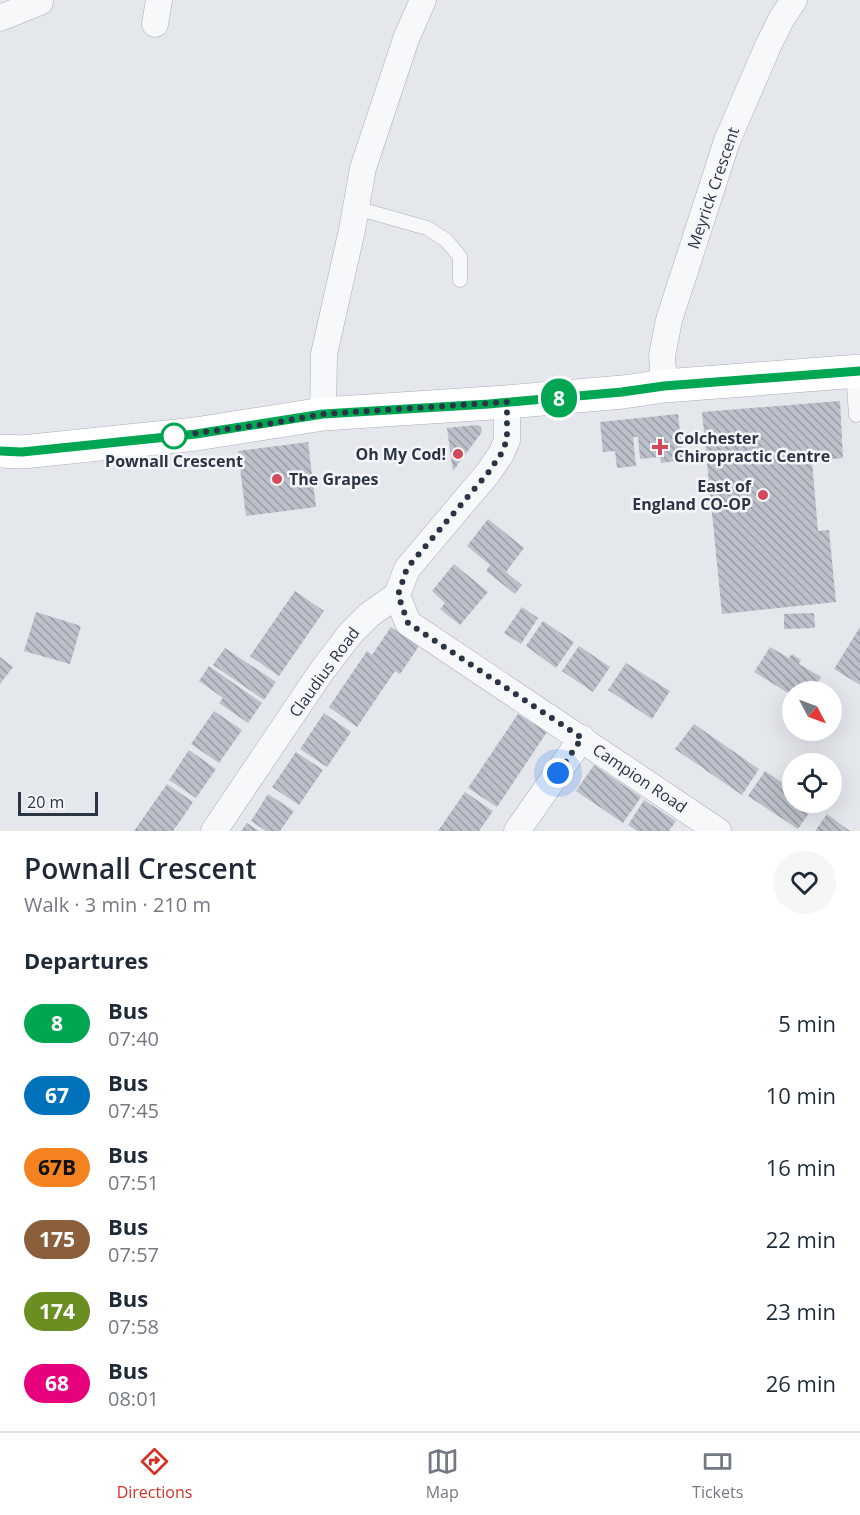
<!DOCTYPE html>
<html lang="en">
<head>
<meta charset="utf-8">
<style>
  body { margin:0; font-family:"Open Sans",sans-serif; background:#f6f6f7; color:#1f2937; height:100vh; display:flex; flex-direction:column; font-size:22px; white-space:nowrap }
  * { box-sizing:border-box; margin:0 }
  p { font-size:20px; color:#747a83 }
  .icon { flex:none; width:33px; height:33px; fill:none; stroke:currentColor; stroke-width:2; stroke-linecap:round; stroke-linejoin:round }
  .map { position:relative; height:831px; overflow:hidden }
  .side { display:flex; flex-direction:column; background:#fff; flex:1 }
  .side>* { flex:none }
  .badge { padding:0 12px; border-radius:20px; font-size:21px; line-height:39px }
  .needle { width:39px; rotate:131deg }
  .tools { position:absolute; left:782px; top:681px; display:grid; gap:12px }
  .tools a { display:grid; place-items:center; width:60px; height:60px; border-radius:50%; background:#fff; box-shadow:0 6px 24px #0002; font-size:30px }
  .scale { position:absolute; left:18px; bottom:15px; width:80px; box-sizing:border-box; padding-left:6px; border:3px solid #2b3445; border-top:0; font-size:16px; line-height:21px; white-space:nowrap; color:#2b3445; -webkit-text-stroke:4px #f4f6f9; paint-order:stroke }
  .you { position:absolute; width:30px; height:30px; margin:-15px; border:4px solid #fff; border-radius:50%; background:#1a73e8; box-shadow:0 0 0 9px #1a73e833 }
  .map>.badge { position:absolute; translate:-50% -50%; box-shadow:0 0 0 3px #fff }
  h2 { padding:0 24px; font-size:22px; line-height:54px }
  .round { display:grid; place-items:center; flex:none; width:63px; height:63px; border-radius:32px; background:#f6f6f7 }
  .summary { display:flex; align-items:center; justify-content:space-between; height:102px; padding:0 24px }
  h1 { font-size:28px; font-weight:600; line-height:45px }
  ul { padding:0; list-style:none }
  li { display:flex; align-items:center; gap:18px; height:72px; padding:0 24px }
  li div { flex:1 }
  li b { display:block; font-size:22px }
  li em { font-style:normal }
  li .badge { min-width:66px; font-weight:700; text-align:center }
  .tab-bar { display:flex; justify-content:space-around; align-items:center; height:84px; border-top:2px solid #e0e1e3; background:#fff; font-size:16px; color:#747a83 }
  .tab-bar a { display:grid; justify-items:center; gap:3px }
  .tab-bar .active { color:#d93025 }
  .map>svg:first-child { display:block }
</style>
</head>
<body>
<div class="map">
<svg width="860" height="831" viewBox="0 0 860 831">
  <defs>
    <pattern id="building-back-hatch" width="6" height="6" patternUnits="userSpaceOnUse" patternTransform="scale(1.5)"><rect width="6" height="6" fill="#bbc0ca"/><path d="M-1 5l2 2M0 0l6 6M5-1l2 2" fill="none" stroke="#989da6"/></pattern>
  </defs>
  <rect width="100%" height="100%" fill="#e4e7ec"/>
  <g fill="url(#building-back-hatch)">
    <polygon points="840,401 843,458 812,461 818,531 829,530 836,602 722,614 702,412"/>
    <polygon points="678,414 683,460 661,463 660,457 640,459 638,437 633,437 636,466 617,468 615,451 603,452 600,422"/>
    <polygon points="477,425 481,427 482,432 453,471 447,428"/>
    <polygon points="308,442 316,507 246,516 238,451"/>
    <polygon points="488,519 524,548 506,572 522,585 515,594 486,571 490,565 467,546"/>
    <polygon points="454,564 488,592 460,625 440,609 445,603 432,591"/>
    <polygon points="295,591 324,611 279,676 250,656"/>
    <polygon points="522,607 538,618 521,644 504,633"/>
    <polygon points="36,612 81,626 70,664 24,651"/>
    <polygon points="814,613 815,628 784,629 784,614"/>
    <polygon points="543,621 574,642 556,668 526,646"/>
    <polygon points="391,627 419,646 400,674 395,671 357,727 329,707 367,651 372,655"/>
    <polygon points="860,627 860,685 834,669"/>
    <polygon points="579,646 610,667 593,692 562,671"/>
    <polygon points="770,647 789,658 792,654 801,660 799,664 821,677 812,692 792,692 792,701 788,698 790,694 754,672"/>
    <polygon points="225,648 276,682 264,700 213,665"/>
    <polygon points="0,657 13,667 0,684"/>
    <polygon points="626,663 670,691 652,719 608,690"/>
    <polygon points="209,666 262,703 248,723 219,703 223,698 199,681"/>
    <polygon points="214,711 242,730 219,763 191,744"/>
    <polygon points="324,713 351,732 327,767 300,749"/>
    <polygon points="518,714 547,732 497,807 468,788"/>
    <polygon points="694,724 759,769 742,795 675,749"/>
    <polygon points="189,750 216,769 196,798 169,780"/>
    <polygon points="296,752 323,770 299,805 272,787"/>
    <polygon points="594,765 641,797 623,823 576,791"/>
    <polygon points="765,771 792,789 792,802 812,802 815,804 798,829 748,796"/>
    <polygon points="167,784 193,802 183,817 173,831 134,831"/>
    <polygon points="465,792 493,811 479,831 438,831"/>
    <polygon points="268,794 294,811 280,831 266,831 251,821"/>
    <polygon points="644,800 676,821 669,831 637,831 628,825"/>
    <polygon points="827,814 839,823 850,831 815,831"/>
    <polygon points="247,823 259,831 241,831"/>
  </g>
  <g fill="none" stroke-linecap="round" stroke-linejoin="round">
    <defs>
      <g id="service">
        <polyline points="356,208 427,228 446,240 460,257 460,280"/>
        <polyline points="853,372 856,415"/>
      </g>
      <g id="minor">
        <polyline points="0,18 40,2"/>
        <polyline points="155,24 159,0"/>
        <polyline points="664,386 662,356 669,320 727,141 768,46 782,18 794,0"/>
        <polyline points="323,414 324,354 352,230 363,168 406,39 423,0"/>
        <polyline points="397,595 408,623 718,831"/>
        <polyline points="214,831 321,672 350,634 369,615 397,595 407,569 488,473 501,454 507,440 507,402"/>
        <polyline points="517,831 582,738"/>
      </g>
      <polyline id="secondary" points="0,451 22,452 196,434 323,414 507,402 623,392 664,386 860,371"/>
    </defs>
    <use href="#service" stroke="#a9aeb7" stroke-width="15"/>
    <use href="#minor" stroke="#a9aeb7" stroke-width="27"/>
    <use href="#secondary" stroke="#a9aeb7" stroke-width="34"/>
    <use href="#service" stroke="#f7f8fa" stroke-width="14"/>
    <use href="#minor" stroke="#f7f8fa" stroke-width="26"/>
    <use href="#secondary" stroke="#fff" stroke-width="33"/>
  </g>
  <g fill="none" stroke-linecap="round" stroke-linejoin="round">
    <defs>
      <polyline id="line" points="0,451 22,452 196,434 323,414 489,404 622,392 664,386 860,371"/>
    </defs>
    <use href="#line" stroke="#fff" stroke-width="14"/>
    <use href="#line" stroke="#00a651" stroke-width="9"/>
    <polyline stroke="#2b3445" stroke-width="6" stroke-dasharray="0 10.8" points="174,436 267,424 323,414 507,402 507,440 501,454 488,473 407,568 398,595 408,623 582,738 558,773"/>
  </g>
  <circle fill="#fff" stroke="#00a651" stroke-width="3" cx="174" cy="436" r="12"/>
  <g fill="#d1495b" stroke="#f4f6f9" stroke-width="2">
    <path d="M657 438h6v6h6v6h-6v6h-6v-6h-6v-6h6z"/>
    <circle cx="458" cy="454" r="6"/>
    <circle cx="277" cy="479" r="6"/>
    <circle cx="763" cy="495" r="6"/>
  </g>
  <g text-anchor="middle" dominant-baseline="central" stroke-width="5" stroke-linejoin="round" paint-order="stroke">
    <g font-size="16" fill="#2b3445" stroke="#f4f6f9">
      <text transform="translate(713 188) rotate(-71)">Meyrick Crescent</text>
      <text transform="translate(324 672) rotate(-54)">Claudius Road</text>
      <text transform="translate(640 778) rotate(34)">Campion Road</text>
    </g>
    <g font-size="16" font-weight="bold" fill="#2b3445" stroke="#f4f6f9" text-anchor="start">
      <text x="674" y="438">Colchester<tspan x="674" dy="18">Chiropractic Centre</tspan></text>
      <text x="446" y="454" text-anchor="end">Oh My Cod!</text>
      <text x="289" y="479">The Grapes</text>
      <text x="751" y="486" text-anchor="end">East of<tspan x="751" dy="18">England CO-OP</tspan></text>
    </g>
    <g font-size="16" font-weight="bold" fill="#2b3445" stroke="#f4f6f9">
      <text x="174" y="461">Pownall Crescent</text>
    </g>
  </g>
</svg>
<div class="tools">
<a><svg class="needle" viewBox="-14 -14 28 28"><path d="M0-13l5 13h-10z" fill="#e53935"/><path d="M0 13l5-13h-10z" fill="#747a83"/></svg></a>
<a><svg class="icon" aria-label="locate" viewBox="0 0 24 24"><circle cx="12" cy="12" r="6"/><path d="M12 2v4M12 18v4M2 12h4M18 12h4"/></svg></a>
</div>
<div class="scale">20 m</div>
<div class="you" style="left:558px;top:773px"></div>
<b class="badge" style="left:559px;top:398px;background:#00a651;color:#fff">8</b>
</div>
<section class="side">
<div class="summary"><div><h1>Pownall Crescent</h1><p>Walk · 3 min · 210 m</p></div><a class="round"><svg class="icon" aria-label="heart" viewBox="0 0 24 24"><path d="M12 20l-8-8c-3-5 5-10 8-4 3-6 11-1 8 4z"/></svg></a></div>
<h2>Departures</h2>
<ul>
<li><span class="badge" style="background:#00a651;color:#fff">8</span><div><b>Bus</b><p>07:40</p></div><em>5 min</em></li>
<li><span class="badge" style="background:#0072bc;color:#fff">67</span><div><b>Bus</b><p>07:45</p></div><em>10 min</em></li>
<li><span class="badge" style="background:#f58220;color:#111">67B</span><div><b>Bus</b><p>07:51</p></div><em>16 min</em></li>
<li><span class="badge" style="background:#8b5e3c;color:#fff">175</span><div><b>Bus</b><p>07:57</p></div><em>22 min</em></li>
<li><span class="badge" style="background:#6b8e23;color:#fff">174</span><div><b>Bus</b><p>07:58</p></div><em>23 min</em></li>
<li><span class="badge" style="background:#e6007e;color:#fff">68</span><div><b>Bus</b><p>08:01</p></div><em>26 min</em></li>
</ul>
</section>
<nav class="tab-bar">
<a class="active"><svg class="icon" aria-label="directions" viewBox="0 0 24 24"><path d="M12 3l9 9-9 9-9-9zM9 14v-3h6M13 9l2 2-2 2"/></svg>Directions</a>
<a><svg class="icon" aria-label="map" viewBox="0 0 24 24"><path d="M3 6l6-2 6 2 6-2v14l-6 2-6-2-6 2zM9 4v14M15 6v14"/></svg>Map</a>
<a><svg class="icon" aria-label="tickets" viewBox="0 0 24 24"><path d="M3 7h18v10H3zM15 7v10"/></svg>Tickets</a>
</nav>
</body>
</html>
